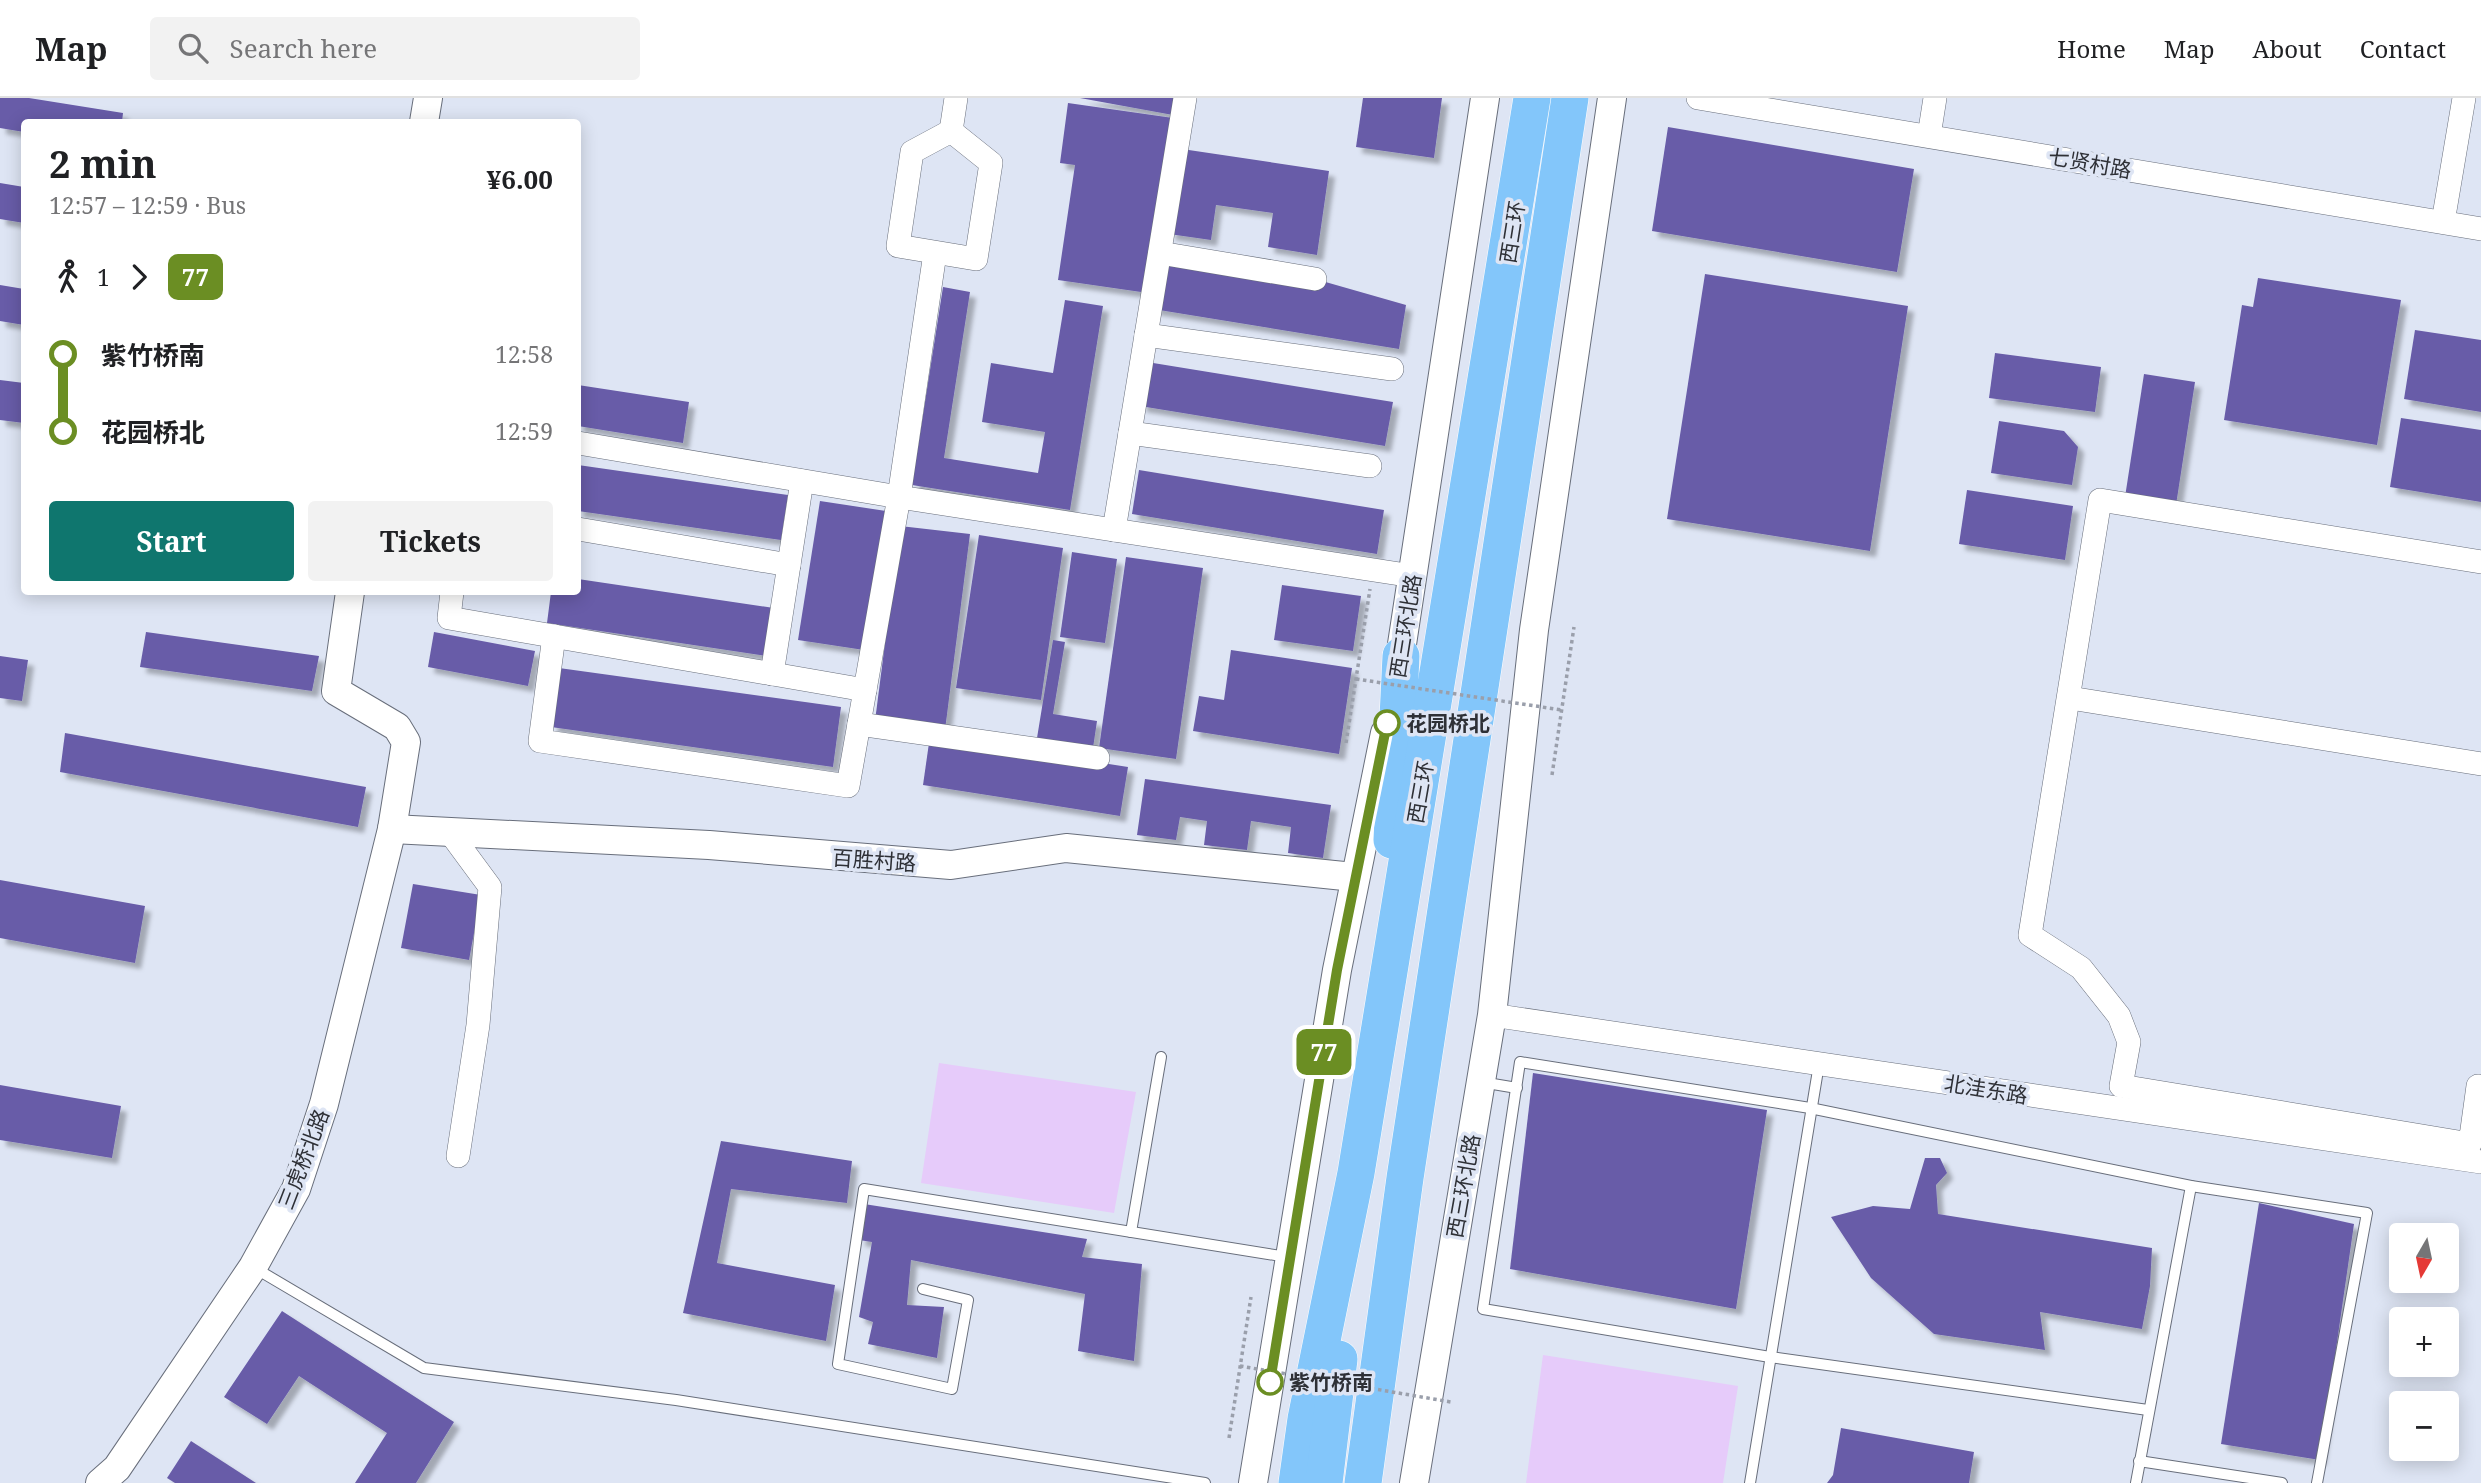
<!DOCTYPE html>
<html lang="en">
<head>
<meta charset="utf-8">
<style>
  body { margin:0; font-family:"Noto Serif","Noto Sans SC",serif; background:#f2f2f2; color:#202124; height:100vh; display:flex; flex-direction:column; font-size:26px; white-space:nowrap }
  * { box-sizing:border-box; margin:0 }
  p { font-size:23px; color:#757577 }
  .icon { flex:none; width:38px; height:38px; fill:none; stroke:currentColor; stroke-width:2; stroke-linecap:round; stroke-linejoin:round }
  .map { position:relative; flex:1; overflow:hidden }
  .sheet { position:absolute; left:21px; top:21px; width:560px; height:476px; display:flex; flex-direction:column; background:#fff; border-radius:7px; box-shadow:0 4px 18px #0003 }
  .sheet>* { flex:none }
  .badge { padding:0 14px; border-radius:10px; font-size:24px; line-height:46px }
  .needle { width:46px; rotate:189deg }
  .fabs { position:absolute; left:2389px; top:1125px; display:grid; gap:14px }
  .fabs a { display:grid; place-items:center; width:70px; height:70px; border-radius:7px; background:#fff; box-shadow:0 4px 18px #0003; font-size:35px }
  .map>.badge { position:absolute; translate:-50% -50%; box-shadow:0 0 0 4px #fff }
  .legs { display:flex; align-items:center; gap:10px; height:77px; padding:0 28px; font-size:23px }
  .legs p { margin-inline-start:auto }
  .head { display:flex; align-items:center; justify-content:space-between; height:119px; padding:0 28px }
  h1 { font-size:38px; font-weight:700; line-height:52px }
  .primary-button { display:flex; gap:14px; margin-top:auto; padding:14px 28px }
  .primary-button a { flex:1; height:80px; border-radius:7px; background:#0f766e; color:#fff; font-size:28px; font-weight:700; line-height:80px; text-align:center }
  .primary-button a+a { background:#f2f2f2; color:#202124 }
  ul { padding:0 28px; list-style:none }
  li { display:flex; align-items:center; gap:24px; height:77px; font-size:26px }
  li i { display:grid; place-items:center; width:10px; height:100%; margin:0 9px; background:currentColor }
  li i::after { content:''; width:18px; height:18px; margin:-9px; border:5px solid; border-radius:50%; background:#fff }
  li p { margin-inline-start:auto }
  li:first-child i { background:linear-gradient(#0000 50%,currentColor 0) }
  li:last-child i { background:linear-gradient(currentColor 50%,#0000 0) }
  header { display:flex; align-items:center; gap:42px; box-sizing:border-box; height:98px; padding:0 35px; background:#fff; border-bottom:2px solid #e0e0e0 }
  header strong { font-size:33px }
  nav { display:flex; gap:38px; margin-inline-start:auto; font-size:24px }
  .search { width:490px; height:63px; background:#f2f2f2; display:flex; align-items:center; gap:18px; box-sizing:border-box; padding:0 24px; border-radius:7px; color:#757577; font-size:26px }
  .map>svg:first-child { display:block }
</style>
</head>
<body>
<header>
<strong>Map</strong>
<div class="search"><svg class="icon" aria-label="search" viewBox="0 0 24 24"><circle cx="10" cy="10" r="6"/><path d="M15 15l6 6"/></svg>Search here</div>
<nav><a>Home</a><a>Map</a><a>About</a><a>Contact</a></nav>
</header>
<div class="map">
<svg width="2481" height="1385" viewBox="0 0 2481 1385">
  <defs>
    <filter id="shadow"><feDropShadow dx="6" dy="6" stdDeviation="2" flood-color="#0004"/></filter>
  </defs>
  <rect width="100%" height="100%" fill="#dee5f4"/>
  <g fill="#e6cbfa">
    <polygon points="939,965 1136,994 1114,1115 921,1085"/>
    <polygon points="1543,1257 1738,1288 1723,1385 1526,1385"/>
  </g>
  <g fill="#685ca8" filter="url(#shadow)">
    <polygon points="0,0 29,0 123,15 122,24 24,24 24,34 0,30"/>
    <polygon points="1080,0 1176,0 1173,17"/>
    <polygon points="1363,0 1442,0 1434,60 1356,49"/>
    <polygon points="1068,5 1173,20 1148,195 1058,182 1075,67 1060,65"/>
    <polygon points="1668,29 1914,71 1897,174 1652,133"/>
    <polygon points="1182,51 1329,73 1317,157 1268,149 1273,115 1216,107 1211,142 1169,136"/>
    <polygon points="0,85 24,89 24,125 0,121"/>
    <polygon points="1160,155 1315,181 1406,207 1399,251 1153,211"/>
    <polygon points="1705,176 1908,208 1870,453 1667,421"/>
    <polygon points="2258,180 2401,202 2377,347 2224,322 2242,207 2253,209"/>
    <polygon points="0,187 24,191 24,227 0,223"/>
    <polygon points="943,189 970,194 944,360 1038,375 1045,334 982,324 991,265 1053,275 1065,202 1103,208 1070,412 912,387"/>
    <polygon points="2415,232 2481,242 2481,314 2404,301"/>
    <polygon points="1995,255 2101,269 2095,314 1989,300"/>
    <polygon points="1147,264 1393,304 1385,348 1140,308"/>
    <polygon points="2144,276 2195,284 2176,407 2125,399"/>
    <polygon points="0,282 24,285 24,325 0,322"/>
    <polygon points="578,287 689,304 683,345 578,328"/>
    <polygon points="2401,320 2481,332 2481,404 2390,389"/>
    <polygon points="1999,323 2064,333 2078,349 2072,387 1991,375"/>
    <polygon points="578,367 788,397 781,442 578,413"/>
    <polygon points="1139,372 1384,412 1377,456 1132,416"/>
    <polygon points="1967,392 2073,408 2065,462 1959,446"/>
    <polygon points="820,403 886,413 864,552 798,542"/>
    <polygon points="900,428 970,436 945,632 875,623"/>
    <polygon points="979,437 1063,450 1041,602 956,590"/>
    <polygon points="1072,454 1117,461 1105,545 1060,539"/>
    <polygon points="1126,459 1203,470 1176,661 1099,650"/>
    <polygon points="578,481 774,510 767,558 547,525 551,494 578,494"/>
    <polygon points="1282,487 1361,498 1353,553 1274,542"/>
    <polygon points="146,534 319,558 312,593 140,569"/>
    <polygon points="434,534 535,553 528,588 428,569"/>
    <polygon points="1053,542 1065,544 1053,616 1097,623 1093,650 1037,640"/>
    <polygon points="1231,552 1352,570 1339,656 1193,633 1199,598 1224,602"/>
    <polygon points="0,558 28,562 22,603 0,600"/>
    <polygon points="559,570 841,609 833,669 551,629"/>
    <polygon points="65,635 366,689 358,729 60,674"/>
    <polygon points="930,638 1128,669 1120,718 923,687"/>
    <polygon points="1145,681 1331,707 1323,760 1288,755 1291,729 1251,723 1247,752 1204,747 1207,723 1180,719 1176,742 1137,737"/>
    <polygon points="0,782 145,808 135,865 0,840"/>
    <polygon points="413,786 481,797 469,862 401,850"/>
    <polygon points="1533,975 1767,1012 1736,1211 1510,1171"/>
    <polygon points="0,987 121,1008 112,1060 0,1042"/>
    <polygon points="721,1043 852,1063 847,1105 731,1091 717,1165 835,1187 826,1243 683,1215"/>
    <polygon points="1925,1060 1940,1060 1947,1075 1936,1087 1938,1116 2152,1150 2150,1188 2142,1231 2040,1214 2045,1252 1934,1236 1871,1180 1831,1119 1873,1108 1910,1111"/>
    <polygon points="2259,1105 2354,1126 2320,1362 2221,1346"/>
    <polygon points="864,1106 1087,1141 1082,1159 1142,1166 1134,1263 1078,1253 1085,1196 911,1162 907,1207 944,1209 937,1260 868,1246 873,1224 859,1219 872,1144 859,1142"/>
    <polygon points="282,1213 454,1324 416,1385 355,1385 387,1335 299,1278 267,1326 224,1299"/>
    <polygon points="1841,1330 1974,1354 1969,1385 1827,1385 1833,1377"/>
    <polygon points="191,1343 256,1385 175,1385 167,1380"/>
  </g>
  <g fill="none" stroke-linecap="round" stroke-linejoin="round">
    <defs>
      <g id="service">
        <polyline points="1481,984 1517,990"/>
        <polyline points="1131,1134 1161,959"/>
        <polyline points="253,1169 424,1270 676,1302 1205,1385"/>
        <polyline points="923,1191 968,1202 952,1291 838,1266 864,1091 1287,1159"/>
        <polyline points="2148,1312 1770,1259 1483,1211 1520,964 1810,1010 2191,1088 2367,1115 2317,1385"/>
        <polyline points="2139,1363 2282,1385"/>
        <polyline points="1750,1385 1819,966"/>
        <polyline points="2136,1385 2191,1088"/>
      </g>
      <g id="minor">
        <polyline points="1698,0 2481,131"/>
        <polygon points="951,33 991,65 976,161 898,148 912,54"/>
        <polyline points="951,33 956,0"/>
        <polyline points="1929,38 1935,0"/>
        <polyline points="2443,124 2464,0"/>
        <polyline points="1160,155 1315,181"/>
        <polyline points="1146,237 1392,271"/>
        <polyline points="1130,335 1370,368"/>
        <polyline points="578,345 899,399 1413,478"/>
        <polyline points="578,431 789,467"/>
        <polyline points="1114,432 1185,0"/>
        <polyline points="2481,464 2100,402 2030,837 2081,870 2119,918 2129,944 2121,988 2470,1046 2478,988 2481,989"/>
        <polyline points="452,494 449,520 865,592 899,399 935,155"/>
        <polyline points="554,538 540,643 848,688 865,592"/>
        <polyline points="772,576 802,383"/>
        <polyline points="2070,600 2481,666"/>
        <polyline points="859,626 1098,660"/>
        <polyline points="448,732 490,789 478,927 458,1058"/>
        <polyline points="1492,917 2481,1064"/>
      </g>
      <g id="tertiary">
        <polyline points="424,24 428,0"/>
        <polyline points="1397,579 1485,0"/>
        <polyline points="392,731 709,747 951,767 1066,750 1354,779"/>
        <polyline points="100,1385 117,1370 253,1169 296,1091 324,1006 392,731 406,644 397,629 336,593 350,494"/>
        <polyline points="1253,1385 1337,872 1385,635"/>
        <polyline points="1414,1385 1492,917 1534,532 1612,0"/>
      </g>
      <g id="trunk">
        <polyline points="1392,742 1401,558"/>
        <polyline points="1297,1385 1306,1321 1356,1075 1532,0"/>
        <polyline points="1324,1385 1339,1261"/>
        <polyline points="1363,1385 1405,1080 1570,0"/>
      </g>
    </defs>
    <use href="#service" stroke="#686e7b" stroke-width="12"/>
    <use href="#minor" stroke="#686e7b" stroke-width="24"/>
    <use href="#tertiary" stroke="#686e7b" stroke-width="30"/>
    <use href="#trunk" stroke="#fff" stroke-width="38"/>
    <g stroke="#9a9fab" stroke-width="3.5" stroke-dasharray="3.5 3.5" stroke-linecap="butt">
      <polyline points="1346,645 1370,491"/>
      <polyline points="1552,677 1574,529"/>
      <polyline points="1229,1340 1251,1199"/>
    </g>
    <use href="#service" stroke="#fff" stroke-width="10"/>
    <use href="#minor" stroke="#fff" stroke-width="23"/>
    <use href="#tertiary" stroke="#fff" stroke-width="28"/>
    <use href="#trunk" stroke="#83c6fa" stroke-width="37"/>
    <g stroke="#9a9fab" stroke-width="3.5" stroke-dasharray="3.5 3.5" stroke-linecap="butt">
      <polyline points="1356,581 1562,612"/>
      <polyline points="1240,1268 1451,1304"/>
    </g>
  </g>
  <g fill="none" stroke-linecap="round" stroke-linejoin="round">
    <defs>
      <polyline id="line-1" points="1270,1284 1337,872 1387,625"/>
    </defs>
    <use href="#line-1" stroke="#fff" stroke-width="16"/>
    <use href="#line-1" stroke="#6b8e23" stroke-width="10"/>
  </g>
  <g fill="#fff" stroke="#6b8e23" stroke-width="3.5">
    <circle cx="1387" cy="625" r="12"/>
    <circle cx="1270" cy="1284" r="12"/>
  </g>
  <g text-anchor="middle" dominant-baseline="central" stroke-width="7" stroke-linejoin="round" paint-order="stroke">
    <g font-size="21" fill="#2e3036" stroke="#dee5f4">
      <text transform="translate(2090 65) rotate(10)">七贤村路</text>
      <text transform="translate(1512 134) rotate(-81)">西三环</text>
      <text transform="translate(1405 528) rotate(-81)">西三环北路</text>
      <text transform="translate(1420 694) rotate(-80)">西三环</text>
      <text transform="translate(874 762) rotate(4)">百胜村路</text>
      <text transform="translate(1986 991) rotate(9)">北洼东路</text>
      <text transform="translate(303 1061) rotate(-69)">三虎桥北路</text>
      <text transform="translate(1463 1088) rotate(-80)">西三环北路</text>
    </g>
    <g font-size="21" font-weight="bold" fill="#2e3036" stroke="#dee5f4" text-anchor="start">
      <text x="1406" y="625">花园桥北</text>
      <text x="1289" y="1284">紫竹桥南</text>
    </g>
  </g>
</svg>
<div class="fabs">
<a><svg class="needle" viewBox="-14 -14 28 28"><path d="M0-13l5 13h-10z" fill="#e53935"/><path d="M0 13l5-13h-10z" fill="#757577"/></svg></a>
<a>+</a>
<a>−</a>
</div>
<b class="badge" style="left:1324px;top:954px;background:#6b8e23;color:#fff">77</b>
<section class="sheet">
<div class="head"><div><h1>2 min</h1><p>12:57 – 12:59 · Bus</p></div><b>¥6.00</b></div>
<div class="legs"><svg class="icon" aria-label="walk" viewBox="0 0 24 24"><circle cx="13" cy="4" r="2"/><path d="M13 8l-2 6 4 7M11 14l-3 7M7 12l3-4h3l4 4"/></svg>1<svg class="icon" aria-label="forward" viewBox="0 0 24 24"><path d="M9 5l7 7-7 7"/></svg><b class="badge" style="background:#6b8e23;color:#fff">77</b></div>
<ul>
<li><i style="color:#6b8e23"></i><b>紫竹桥南</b><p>12:58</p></li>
<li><i style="color:#6b8e23"></i><b>花园桥北</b><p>12:59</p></li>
</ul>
<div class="primary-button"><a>Start</a><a>Tickets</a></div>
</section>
</div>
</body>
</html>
